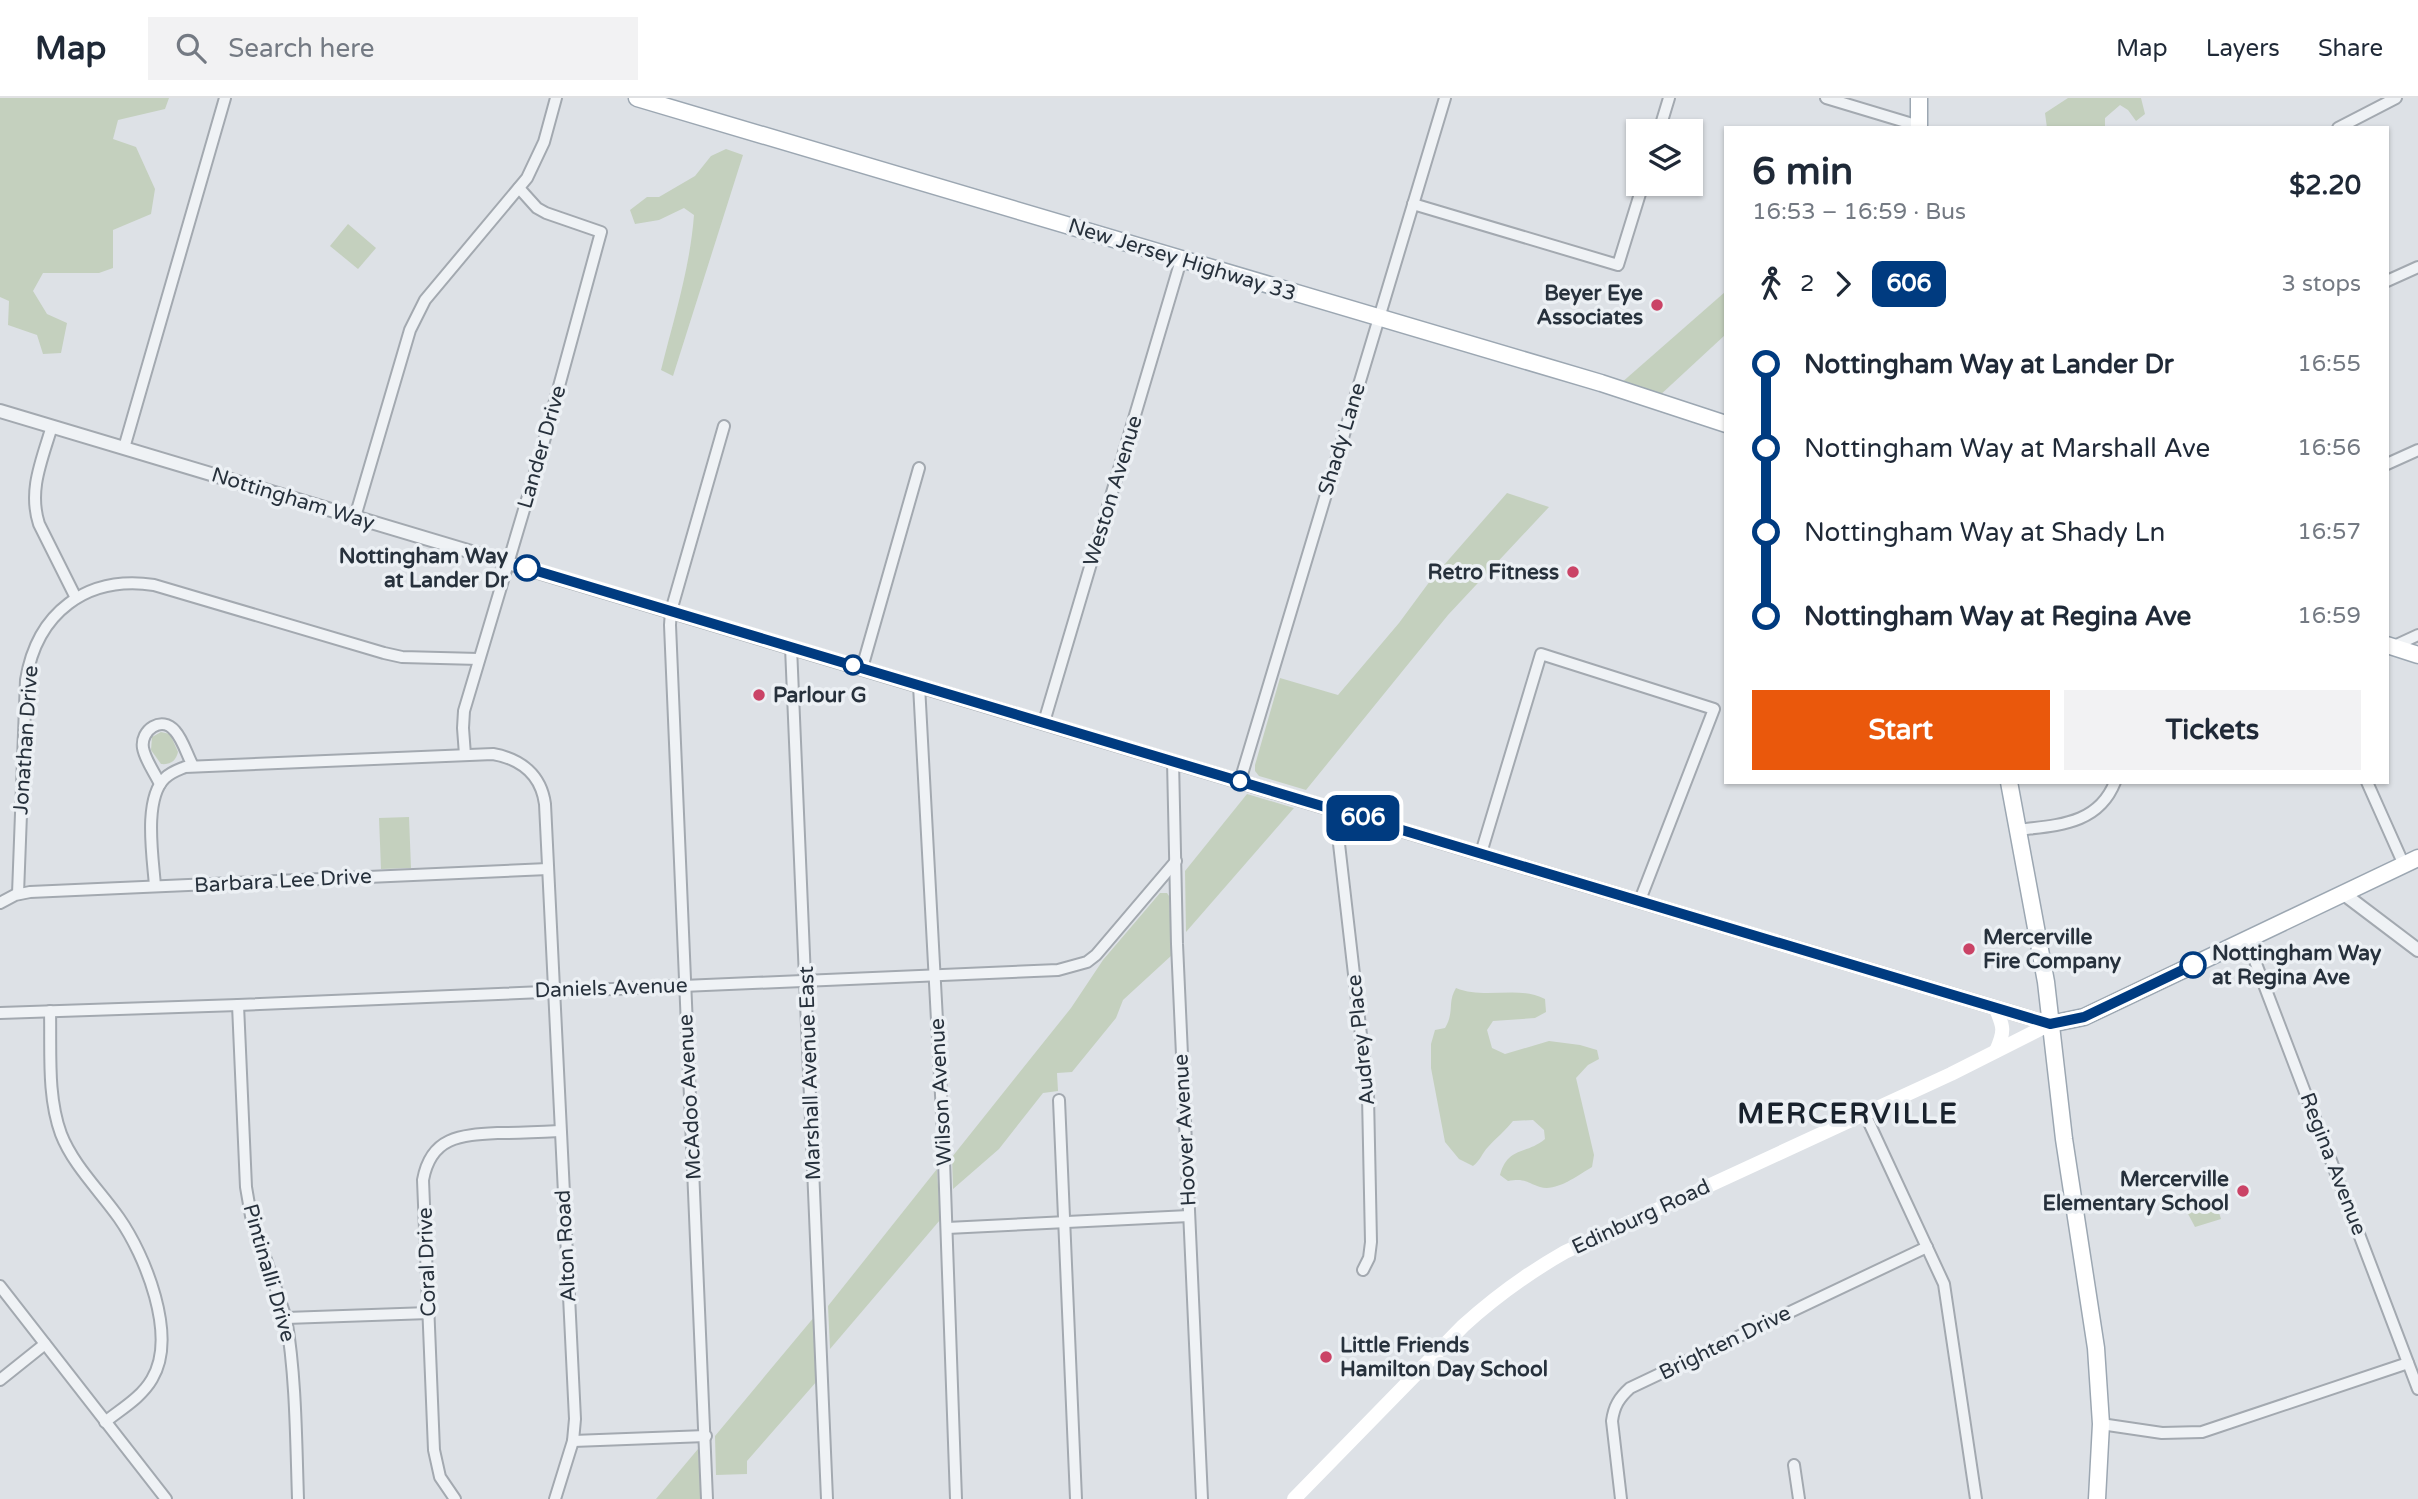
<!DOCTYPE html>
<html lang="en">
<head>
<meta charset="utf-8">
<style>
  body { margin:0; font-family:"Varela Round",sans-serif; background:#f2f2f3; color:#1f2937; height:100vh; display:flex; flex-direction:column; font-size:26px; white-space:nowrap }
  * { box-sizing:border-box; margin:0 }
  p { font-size:23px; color:#747a83 }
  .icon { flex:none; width:38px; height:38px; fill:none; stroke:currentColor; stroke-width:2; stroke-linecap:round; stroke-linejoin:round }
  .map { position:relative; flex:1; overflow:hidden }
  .panel { position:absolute; left:1724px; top:28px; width:665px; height:658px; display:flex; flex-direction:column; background:#fff; border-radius:0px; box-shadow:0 2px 5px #0004 }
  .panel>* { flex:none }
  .badge { padding:0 14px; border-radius:10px; font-size:24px; line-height:46px }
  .fabs { position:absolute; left:1626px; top:21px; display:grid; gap:14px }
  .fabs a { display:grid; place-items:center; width:77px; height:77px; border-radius:0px; background:#fff; box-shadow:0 2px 5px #0004; font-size:35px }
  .map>.badge { position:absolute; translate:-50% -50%; box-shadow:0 0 0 4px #fff }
  .legs { display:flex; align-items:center; gap:10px; height:77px; padding:0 28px; font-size:23px }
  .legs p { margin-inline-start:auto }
  .overview { display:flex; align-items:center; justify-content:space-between; height:119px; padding:0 28px }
  h1 { font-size:38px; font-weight:800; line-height:52px }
  .primary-button { display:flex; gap:14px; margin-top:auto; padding:14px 28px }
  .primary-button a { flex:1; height:80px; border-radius:0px; background:#ea580c; color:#fff; font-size:28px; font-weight:800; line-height:80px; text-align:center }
  .primary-button a+a { background:#f2f2f3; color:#1f2937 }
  ul { padding:0 28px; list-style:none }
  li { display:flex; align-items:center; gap:24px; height:84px; font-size:26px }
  li i { display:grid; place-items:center; width:10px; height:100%; margin:0 9px; background:currentColor }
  li i::after { content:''; width:18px; height:18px; margin:-9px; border:5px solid; border-radius:50%; background:#fff }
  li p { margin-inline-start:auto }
  li:first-child i { background:linear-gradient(#0000 50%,currentColor 0) }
  li:last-child i { background:linear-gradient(currentColor 50%,#0000 0) }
  header { display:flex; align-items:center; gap:42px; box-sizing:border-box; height:98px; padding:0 35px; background:#fff; border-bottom:2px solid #e0e1e3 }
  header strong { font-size:33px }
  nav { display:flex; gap:38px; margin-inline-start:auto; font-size:24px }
  .search { width:490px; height:63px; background:#f2f2f3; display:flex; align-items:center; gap:18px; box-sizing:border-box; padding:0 24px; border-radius:0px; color:#747a83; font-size:26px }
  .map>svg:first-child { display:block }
</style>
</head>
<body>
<header>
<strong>Map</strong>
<div class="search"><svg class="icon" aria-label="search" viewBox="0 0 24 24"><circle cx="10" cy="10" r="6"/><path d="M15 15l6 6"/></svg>Search here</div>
<nav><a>Map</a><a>Layers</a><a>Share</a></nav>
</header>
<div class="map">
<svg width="2418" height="1401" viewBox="0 0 2418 1401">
  <rect width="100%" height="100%" fill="#dde1e6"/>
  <g fill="#c4d0be">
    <polygon points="0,0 169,0 165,11 118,22 113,41 136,49 155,91 151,116 113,132 113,170 99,175 43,175 33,193 47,216 67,225 61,255 43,256 37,237 8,227 9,203 0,199"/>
    <polygon points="2068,0 2141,0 2145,16 2136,23 2128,12 2120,7 2105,20 2105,30 2047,30 2045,15"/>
    <path d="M 726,51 L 743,57 L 673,278 L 661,272 C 674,220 690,170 694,117 L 684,110 L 659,122 L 635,126 L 630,112 L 647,99 L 659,99 L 695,78 L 711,58 Z"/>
    <polygon points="348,126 376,150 358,171 330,148"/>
    <polygon points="1725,194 1725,237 1658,299 1620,286"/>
    <polygon points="1507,395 1549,409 1448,517 1306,692 1259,678 1255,673 1255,667 1280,580 1338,597 1399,525 1430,483"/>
    <path d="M 161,634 L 170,636 L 178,654 C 176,663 170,667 161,666 L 151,652 L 152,639 Z"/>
    <polygon points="1247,696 1294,710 1186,834 1185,773"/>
    <polygon points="409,719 411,770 381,771 379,720"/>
    <polygon points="1160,795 1167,795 1169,798 1172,857 1123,902 1116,920 1072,974 1057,975 1058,993 1043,995 999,1051 953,1091 952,1059 1071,910 1103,862"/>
    <path d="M 1456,890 C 1485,902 1518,887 1545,901 L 1546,914 L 1535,920 L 1493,923 L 1487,932 L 1492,950 L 1505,956 L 1549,943 L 1580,947 L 1597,952 L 1599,961 L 1588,967 L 1576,980 L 1594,1057 L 1592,1069 C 1578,1077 1557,1094 1540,1089 C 1525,1084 1525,1080 1508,1083 L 1500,1077 C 1508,1048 1526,1057 1545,1041 L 1544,1032 L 1533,1022 L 1513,1023 C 1505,1033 1496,1040 1488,1049 C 1482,1055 1481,1062 1473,1068 L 1459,1061 L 1445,1044 L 1431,970 L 1431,946 L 1435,932 L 1445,930 C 1455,913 1447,905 1456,890 Z"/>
    <polygon points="937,1071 940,1122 830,1251 828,1208"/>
    <polygon points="2215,1102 2221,1121 2195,1129 2186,1112"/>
    <polygon points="815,1218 817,1283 747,1363 747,1376 716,1377 715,1338"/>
    <polygon points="698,1351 701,1401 656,1401"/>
  </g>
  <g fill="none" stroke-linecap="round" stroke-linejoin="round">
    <defs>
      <g id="minor">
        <polyline points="1826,0 1919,28"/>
        <polyline points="2338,30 2396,0"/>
        <polyline points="1659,33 1669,0"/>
        <polyline points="1413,106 1618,167 1643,86"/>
        <polyline points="2387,183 2418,169"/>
        <path d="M 52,328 C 42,362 28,392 39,426 L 76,500"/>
        <polyline points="124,350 225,0"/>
        <polyline points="2387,366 2418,352"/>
        <polyline points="355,419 410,232 425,202 527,80 544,44 556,0"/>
        <polyline points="791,549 827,1401"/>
        <polyline points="2392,549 2418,537"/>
        <polyline points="862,570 919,370"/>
        <polyline points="919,587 943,1034 956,1401"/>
        <polyline points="1044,624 1181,162"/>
        <polyline points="465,657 463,630 464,613 540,358 601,134 546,115 537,110 519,90"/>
        <polyline points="1173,663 1177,846 1202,1401"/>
        <polyline points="1240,683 1445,0"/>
        <polyline points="2367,684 2404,767"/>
        <path d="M 160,686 C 155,675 145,662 143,650 C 140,632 162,617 175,633 C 183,642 187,657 193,668"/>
        <polyline points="1335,711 1368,998 1371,1144 1369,1160 1363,1172"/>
        <path d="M 2018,732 C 2057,727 2098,727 2115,684"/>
        <polyline points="1481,755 1541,556 1714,611 1640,802"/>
        <path d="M 155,788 C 153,760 143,701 165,680 C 171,674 178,672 185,669 L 493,656 C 521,661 541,677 545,706 L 575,1321 L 573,1343 L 555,1401"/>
        <path d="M 18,796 L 26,582 C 37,515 86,477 154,487 L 384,555 L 402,559 L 479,561"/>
        <polyline points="0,805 15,797 30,794 548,771"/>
        <polyline points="2247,842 2418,1291"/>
        <path d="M 238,907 L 246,1089 L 251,1118 L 286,1220 C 296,1279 296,1341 298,1401"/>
        <path d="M 50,913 C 51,953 47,998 61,1036 C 73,1067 100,1093 119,1120 C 145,1157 178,1238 152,1281 C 141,1300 121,1311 105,1324"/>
        <polyline points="0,915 238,907 1058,872 1087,864 1096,857 1176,763"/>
        <polyline points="1059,1002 1076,1401"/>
        <polyline points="1865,1016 1944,1186 1976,1401"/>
        <polyline points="947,1130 1189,1118"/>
        <polyline points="0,1188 166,1401"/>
        <polyline points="286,1220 429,1215"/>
        <polyline points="0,1282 45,1246"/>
        <polyline points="2101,1326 2162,1335 2202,1334 2408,1265"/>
        <polyline points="573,1343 706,1338"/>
        <polyline points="1794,1367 1799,1401"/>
        <path d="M 455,1401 L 440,1379 L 434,1352 L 423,1082 C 431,1038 461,1037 499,1035 C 520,1035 540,1034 560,1033"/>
        <polyline points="707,1401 670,527 671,513 724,328"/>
        <path d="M 1621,1401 L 1612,1323 C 1614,1308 1619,1300 1630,1290 L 1927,1149"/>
      </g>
      <g id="tertiary">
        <polyline points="0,313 2050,926"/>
        <polyline points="2344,796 2418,852"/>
      </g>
      <g id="primary">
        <polyline points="637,0 1601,285 1726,326"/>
        <polyline points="1919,0 1919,30"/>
        <polyline points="2387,547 2418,557"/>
        <polyline points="2009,684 2046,884 2064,1041 2096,1250 2101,1326 2097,1401"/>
        <polyline points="2050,926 2084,919 2418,760"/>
      </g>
    </defs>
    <use href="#minor" stroke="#a3a9b0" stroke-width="14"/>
    <use href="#tertiary" stroke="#a3a9b0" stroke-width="16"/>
    <use href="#primary" stroke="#9ca7b2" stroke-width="19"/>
    <use href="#minor" stroke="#eff2f5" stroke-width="10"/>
    <use href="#tertiary" stroke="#eff2f5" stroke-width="12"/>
    <g stroke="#fff" stroke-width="14">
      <path d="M 1995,909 C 2004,929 2005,933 1996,953"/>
      <path d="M 1294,1401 L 1463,1228 C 1495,1199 1528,1175 1565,1154 L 1951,976 L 2050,926"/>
    </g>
    <use href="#primary" stroke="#fff" stroke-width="16"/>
  </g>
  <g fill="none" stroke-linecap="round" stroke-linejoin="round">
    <defs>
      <polyline id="line-1" points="527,470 2050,926 2084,919 2193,867"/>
    </defs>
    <use href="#line-1" stroke="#fff" stroke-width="16"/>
    <use href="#line-1" stroke="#003b80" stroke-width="10"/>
  </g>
  <g fill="#ca4366" stroke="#ecf0f4" stroke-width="2.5">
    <circle cx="1657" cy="207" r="7"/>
    <circle cx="1573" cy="474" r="7"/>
    <circle cx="759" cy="597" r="7"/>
    <circle cx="1969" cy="851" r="7"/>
    <circle cx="2243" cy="1093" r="7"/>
    <circle cx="1326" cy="1259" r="7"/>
  </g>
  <g fill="#fff" stroke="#003b80" stroke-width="3.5">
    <circle cx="527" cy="470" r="12"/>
    <circle cx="853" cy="567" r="9"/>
    <circle cx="1240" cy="683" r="9"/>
    <circle cx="2193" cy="867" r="12"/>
  </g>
  <g text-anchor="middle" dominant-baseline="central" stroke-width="7" stroke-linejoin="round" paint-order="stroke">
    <g font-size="21" fill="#27313c" stroke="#ecf0f4">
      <text transform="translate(1182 162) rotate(17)">New Jersey Highway 33</text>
      <text transform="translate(1342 341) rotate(-73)">Shady Lane</text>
      <text transform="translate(542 349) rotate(-74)">Lander Drive</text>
      <text transform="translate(1113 393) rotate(-73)">Weston Avenue</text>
      <text transform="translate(293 401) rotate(17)">Nottingham Way</text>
      <text transform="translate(26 642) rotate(-86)">Jonathan Drive</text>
      <text transform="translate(283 783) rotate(-3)">Barbara Lee Drive</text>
      <text transform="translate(611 890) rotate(-2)">Daniels Avenue</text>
      <text transform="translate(1361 942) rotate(-96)">Audrey Place</text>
      <text transform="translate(810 975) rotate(-92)">Marshall Avenue East</text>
      <text transform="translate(941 994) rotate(-93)">Wilson Avenue</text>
      <text transform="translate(690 999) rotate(-93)">McAdoo Avenue</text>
      <text transform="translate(1185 1032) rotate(-93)">Hoover Avenue</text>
      <text transform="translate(2333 1066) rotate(69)">Regina Avenue</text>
      <text transform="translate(1641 1119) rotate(-25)">Edinburg Road</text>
      <text transform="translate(566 1148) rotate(-93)">Alton Road</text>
      <text transform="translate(427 1164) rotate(-92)">Coral Drive</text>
      <text transform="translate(269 1175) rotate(74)">Pintinalli Drive</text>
      <text transform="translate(1725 1245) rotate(-26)">Brighten Drive</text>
    </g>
    <g font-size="21" font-weight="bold" fill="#27313c" stroke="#ecf0f4" text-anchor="end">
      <text x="1643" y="195">Beyer Eye<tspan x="1643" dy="24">Associates</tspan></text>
      <text x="1559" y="474">Retro Fitness</text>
      <text x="773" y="597" text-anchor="start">Parlour G</text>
      <text x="1983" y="839" text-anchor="start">Mercerville<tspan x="1983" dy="24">Fire Company</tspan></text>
      <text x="2229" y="1081">Mercerville<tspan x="2229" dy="24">Elementary School</tspan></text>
      <text x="1340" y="1247" text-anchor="start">Little Friends<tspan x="1340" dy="24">Hamilton Day School</tspan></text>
    </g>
    <g font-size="21" font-weight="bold" fill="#27313c" stroke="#ecf0f4" text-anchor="end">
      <text x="508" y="458">Nottingham Way<tspan x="508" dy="24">at Lander Dr</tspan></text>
      <text x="2212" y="855" text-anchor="start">Nottingham Way<tspan x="2212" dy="24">at Regina Ave</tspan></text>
    </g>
    <g font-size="28" font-weight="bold" letter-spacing="2" fill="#19222d" stroke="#ecf0f4">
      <text x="1848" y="1016">MERCERVILLE</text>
    </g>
  </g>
</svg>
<div class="fabs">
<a><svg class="icon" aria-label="layers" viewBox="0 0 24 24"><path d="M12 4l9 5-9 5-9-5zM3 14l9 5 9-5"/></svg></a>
</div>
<b class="badge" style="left:1363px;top:720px;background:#003b80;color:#fff">606</b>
<section class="panel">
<div class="overview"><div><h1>6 min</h1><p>16:53 – 16:59 · Bus</p></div><b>$2.20</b></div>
<div class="legs"><svg class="icon" aria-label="walk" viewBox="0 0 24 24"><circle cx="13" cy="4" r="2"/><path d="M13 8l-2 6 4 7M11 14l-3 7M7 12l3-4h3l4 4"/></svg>2<svg class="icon" aria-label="forward" viewBox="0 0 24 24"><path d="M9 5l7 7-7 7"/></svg><b class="badge" style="background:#003b80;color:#fff">606</b><p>3 stops</p></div>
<ul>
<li><i style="color:#003b80"></i><b>Nottingham Way at Lander Dr</b><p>16:55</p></li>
<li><i style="color:#003b80"></i><span>Nottingham Way at Marshall Ave</span><p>16:56</p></li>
<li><i style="color:#003b80"></i><span>Nottingham Way at Shady Ln</span><p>16:57</p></li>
<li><i style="color:#003b80"></i><b>Nottingham Way at Regina Ave</b><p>16:59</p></li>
</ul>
<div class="primary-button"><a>Start</a><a>Tickets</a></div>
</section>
</div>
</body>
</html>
